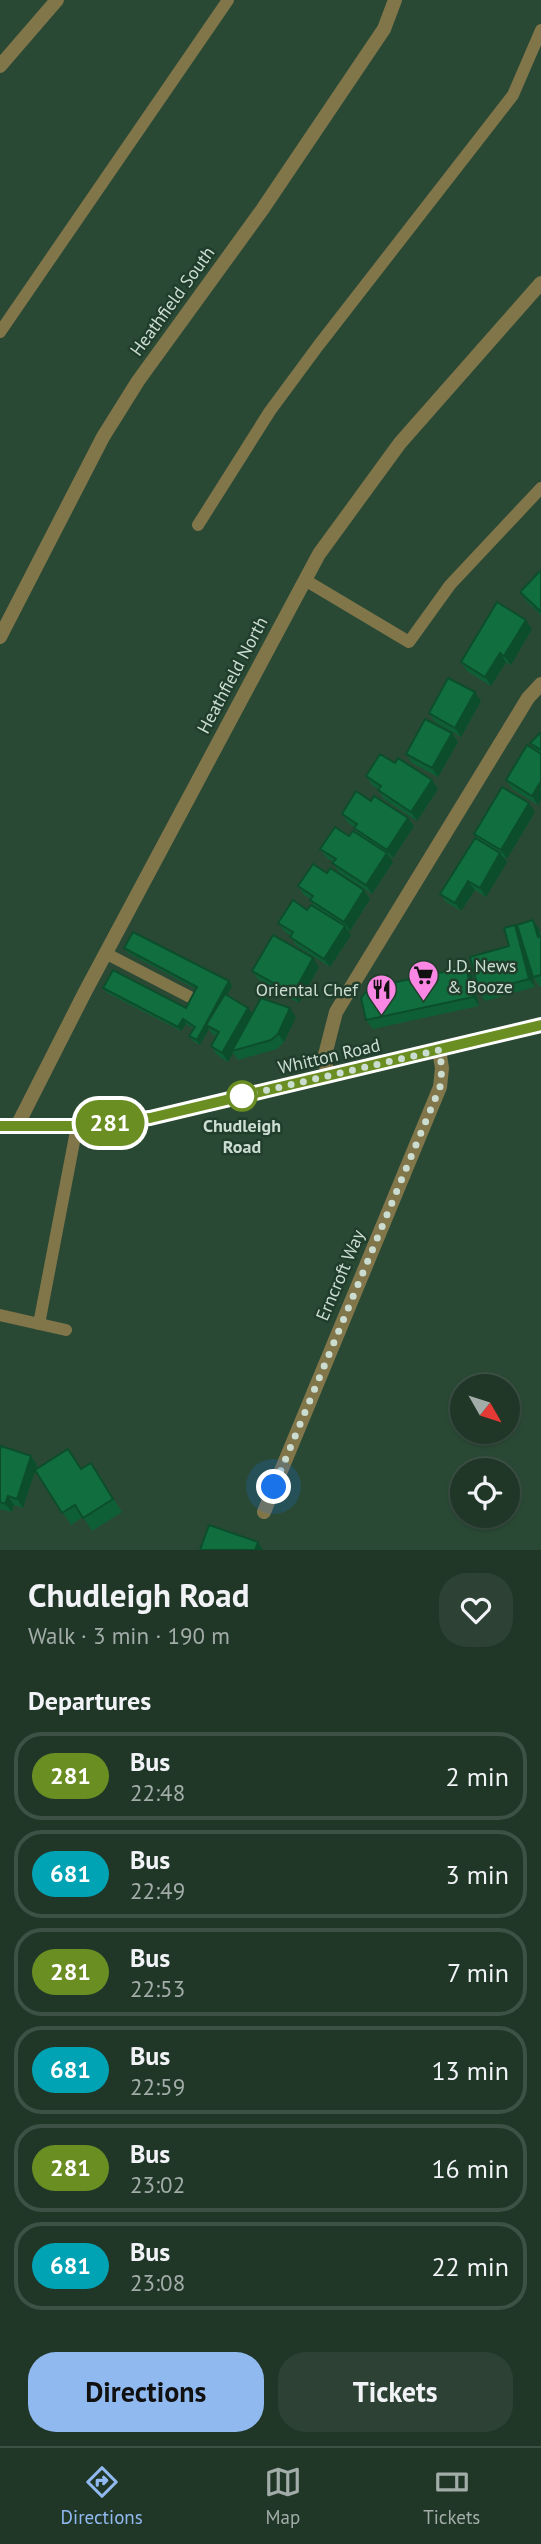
<!DOCTYPE html>
<html lang="en">
<head>
<meta charset="utf-8">
<style>
  body { margin:0; font-family:"PT Sans",sans-serif; background:#2d4234; color:#f1f3f6; height:100vh; display:flex; flex-direction:column; font-size:26px; white-space:nowrap }
  * { box-sizing:border-box; margin:0 }
  p { font-size:23px; color:#a2aca8 }
  .icon { flex:none; width:38px; height:38px; fill:none; stroke:currentColor; stroke-width:2; stroke-linecap:round; stroke-linejoin:round }
  .map { position:relative; height:1550px; overflow:hidden }
  .side { display:flex; flex-direction:column; background:#203728; flex:1 }
  .side>* { flex:none }
  .badge { padding:0 14px; border-radius:23px; font-size:24px; line-height:46px }
  .needle { width:46px; rotate:129deg }
  .fabs { position:absolute; left:450px; top:1374px; display:grid; gap:14px }
  .fabs a { display:grid; place-items:center; width:70px; height:70px; border-radius:50%; background:#203728; box-shadow:0 2px 5px #0004,0 0 0 2px #3d5145; font-size:35px }
  .you { position:absolute; width:35px; height:35px; margin:-18px; border:5px solid #fff; border-radius:50%; background:#1a73e8; box-shadow:0 0 0 10px #1a73e833 }
  .map>.badge { position:absolute; translate:-50% -50%; box-shadow:0 0 0 4px #fff }
  h2 { padding:0 28px; font-size:26px; line-height:63px }
  .round { display:grid; place-items:center; flex:none; width:74px; height:74px; border-radius:28px; background:#2d4234 }
  .overview { display:flex; align-items:center; justify-content:space-between; height:119px; padding:0 28px }
  h1 { font-size:33px; font-weight:800; line-height:52px }
  .action { display:flex; gap:14px; margin-top:auto; padding:14px 28px }
  .action a { flex:1; height:80px; border-radius:28px; background:#90b9f0; color:#111; font-size:28px; font-weight:800; line-height:80px; text-align:center }
  .action a+a { background:#2d4234; color:#f1f3f6 }
  ul { padding:0; list-style:none }
  li { display:flex; align-items:center; gap:21px; height:88px; margin:0 14px 10px; padding:0 14px; border:4px solid #3d5145; border-radius:28px }
  li div { flex:1 }
  li b { display:block; font-size:26px }
  li em { font-style:normal }
  li .badge { min-width:77px; font-weight:700; text-align:center }
  .menu { display:flex; justify-content:space-around; align-items:center; height:98px; border-top:2px solid #3d5145; background:#203728; font-size:19px; color:#a2aca8 }
  .menu a { display:grid; justify-items:center; gap:4px }
  .menu .current { color:#90b9f0 }
  .map>svg:first-child { display:block }
</style>
</head>
<body>
<div class="map">
<svg width="541" height="1550" viewBox="0 0 541 1550">
  <rect width="100%" height="100%" fill="#2a4935"/>
  <g fill="none" stroke-linecap="round" stroke-linejoin="round">
    <g stroke="#81754a" stroke-width="12">
      <polyline points="0,332 228,0"/>
      <polyline points="198,525 270,411 318,346 513,95 541,30"/>
      <polyline points="305,580 409,642 450,585 541,488"/>
      <polyline points="107,954 190,997"/>
      <polyline points="0,1315 66,1330"/>
      <polyline points="39,1324 77,1126"/>
    </g>
    <g stroke="#81754a" stroke-width="14">
      <polyline points="0,66 57,0"/>
      <polyline points="0,637 103,437 138,381 262,210 384,29 395,0"/>
      <polyline points="327,1075 325,1055 336,1012 528,698 541,684"/>
      <polyline points="17,1126 85,992 319,554 400,443 541,283"/>
      <polyline points="264,1512 440,1087 442,1068 439,1050"/>
    </g>
    <polyline stroke="#a59149" stroke-width="14" points="0,1126 77,1126 150,1118 541,1025"/>
  </g>
  <g fill="#0f5f36">
    <polygon points="541,570 541,615 526,601 520,592"/>
    <polygon points="532,629 511,665 506,662 491,686 467,671 461,662"/>
    <polygon points="481,701 461,737 435,722 429,713"/>
    <polygon points="541,732 541,800 538,805 512,789 506,780 534,749 530,743"/>
    <polygon points="452,733 458,742 438,777 412,763 406,754"/>
    <polygon points="395,763 432,780 438,789 417,821 384,799 378,790 378,789 372,785 366,776"/>
    <polygon points="371,801 408,818 414,826 393,858 388,856 393,862 372,894 339,872 332,863 333,862 327,858 320,849 349,836 358,834 354,828 354,827 348,823 342,814"/>
    <polygon points="535,812 507,859 502,856 507,862 486,897 475,890 461,911 446,902 440,894 479,840 474,834"/>
    <polygon points="327,873 364,890 370,899 350,931 346,929 351,935 330,967 297,946 290,937 291,936 285,932 278,923 315,907 310,900 311,899 304,895 298,886"/>
    <polygon points="533,920 539,929 541,935 541,986 539,986 533,977 528,962 535,987 485,1001 479,992 509,946 515,925 520,932"/>
    <polygon points="124,948 229,981 232,986 227,995 253,1014 296,1017 284,1042 277,1049 238,1060 233,1053 228,1062 217,1055 211,1046 217,1036 212,1034 209,1029 200,1045 193,1041 189,1036 194,1029 186,1024 181,1031 107,993 103,988 186,1008 196,989 128,953"/>
    <polygon points="319,967 299,1003 259,980 252,971"/>
    <polygon points="472,975 479,1006 373,1029 366,1020"/>
    <polygon points="0,1450 31,1456 37,1465 36,1469 81,1469 91,1463 122,1512 92,1531 83,1517 71,1525 35,1471 23,1508 14,1505 12,1512 0,1509"/>
  </g>
  <g fill="#0c4e2c">
    <polygon points="526,620 532,629 511,665 504,656"/>
    <polygon points="500,653 506,662 491,686 485,677"/>
    <polygon points="475,692 481,701 461,737 455,728"/>
    <polygon points="452,733 458,742 438,777 432,768"/>
    <polygon points="432,780 438,789 417,821 411,812"/>
    <polygon points="541,781 541,800 538,805 532,796"/>
    <polygon points="529,803 535,812 507,859 501,850"/>
    <polygon points="408,818 414,826 393,858 387,850"/>
    <polygon points="387,853 393,862 372,894 366,885"/>
    <polygon points="500,853 507,862 486,897 480,888"/>
    <polygon points="468,881 475,890 461,911 455,903"/>
    <polygon points="364,890 370,899 350,931 344,922"/>
    <polygon points="533,920 539,929 541,941 538,937"/>
    <polygon points="515,925 521,934 535,987 529,979"/>
    <polygon points="345,926 351,935 330,967 324,959"/>
    <polygon points="313,958 319,967 299,1003 293,994"/>
    <polygon points="466,967 472,975 479,1006 473,997"/>
    <polygon points="229,981 232,986 210,1027 206,1025 209,1029 200,1045 197,1040"/>
    <polygon points="248,1008 255,1017 232,1051 233,1053 228,1062 222,1053"/>
    <polygon points="290,1008 296,1017 284,1042 278,1034"/>
    <polygon points="183,1019 186,1024 181,1031 178,1027"/>
    <polygon points="31,1456 37,1465 23,1508 17,1499"/>
    <polygon points="8,1496 14,1505 12,1512 5,1504"/>
    <polygon points="258,1542 263,1550 255,1550"/>
  </g>
  <g fill="#116f3f" stroke="#0c4e2c" stroke-width="2">
    <polygon points="541,570 541,612 520,592"/>
    <polygon points="497,602 526,620 504,656 500,653 485,677 461,662"/>
    <polygon points="448,678 475,692 455,728 429,713"/>
    <polygon points="425,719 452,733 432,768 406,754"/>
    <polygon points="541,732 541,750 530,743"/>
    <polygon points="527,745 541,754 541,781 532,796 506,780"/>
    <polygon points="380,754 395,763 398,758 432,780 411,812 378,790 381,786 366,776"/>
    <polygon points="502,787 529,803 501,850 474,834"/>
    <polygon points="356,791 371,801 374,796 408,818 387,850 354,828 357,824 342,814"/>
    <polygon points="335,827 349,836 353,831 387,853 366,885 332,863 336,859 320,849"/>
    <polygon points="475,838 500,853 480,888 468,881 455,903 440,894"/>
    <polygon points="313,864 327,873 330,868 364,890 344,922 310,900 313,896 298,886"/>
    <polygon points="293,900 307,910 311,905 345,926 324,959 290,937 293,932 278,923"/>
    <polygon points="533,920 538,937 541,936 541,975 533,977 517,925"/>
    <polygon points="515,925 529,979 479,992 470,957 509,946 504,928"/>
    <polygon points="133,932 229,981 197,1040 189,1036 195,1027 183,1019 178,1027 103,988 113,970 186,1008 197,987 124,948"/>
    <polygon points="273,935 313,958 293,994 252,971"/>
    <polygon points="466,967 473,997 366,1020 361,998 369,988"/>
    <polygon points="225,994 248,1008 222,1053 211,1046 219,1032 206,1025"/>
    <polygon points="261,998 290,1008 278,1034 271,1040 232,1051"/>
    <polygon points="1,1446 31,1456 17,1499 8,1496 5,1504 0,1502 0,1450"/>
    <polygon points="68,1449 81,1469 91,1463 113,1499 83,1518 75,1505 62,1513 35,1470"/>
    <polygon points="209,1525 258,1542 255,1550 200,1550"/>
  </g>
  <g fill="none" stroke-linecap="round" stroke-linejoin="round">
    <defs>
      <polyline id="line" points="0,1126 77,1126 150,1118 541,1025"/>
    </defs>
    <use href="#line" stroke="#fff" stroke-width="16"/>
    <use href="#line" stroke="#6b8e23" stroke-width="10"/>
    <polyline stroke="#cbdcd0" stroke-width="7" stroke-dasharray="0 12.6" points="242,1096 439,1050 442,1068 440,1087 274,1487"/>
  </g>
  <defs>
    <symbol id="supermarket-pin" viewBox="-11 -11 22 30"><path d="M0 17L-7.5 6A9.5 9.5 0 1 1 7.5 6Z" fill="#fb87e5" stroke="#203e2b"/><path d="M-6-5.5h2.5l.6 2H6L4.5 2H-2.5L-4.4-4H-6ZM-1.5 3.2a1.3 1.3 0 1 0 .1 0ZM3 3.2a1.3 1.3 0 1 0 .1 0Z" fill="#111"/></symbol>
    <symbol id="restaurant-pin" viewBox="-11 -11 22 30"><path d="M0 17L-7.5 6A9.5 9.5 0 1 1 7.5 6Z" fill="#fb87e5" stroke="#203e2b"/><path d="M-5-6h1v4h1v-4h1v4h1v-4h1v5L-1.5 .5V6h-2V.5L-5-1ZM5-6V6H3V1.5H1.5Q1.5-4 5-6Z" fill="#111"/></symbol>
  </defs>
  <g fill-rule="evenodd">
    <use href="#supermarket-pin" x="406" y="958" width="35" height="47"/>
    <use href="#restaurant-pin" x="364" y="972" width="35" height="47"/>
  </g>
  <circle fill="#fff" stroke="#6b8e23" stroke-width="3.5" cx="242" cy="1096" r="14"/>
  <g text-anchor="middle" dominant-baseline="central" stroke-width="5" stroke-linejoin="round" paint-order="stroke">
    <g font-size="18" fill="#cbdcd0" stroke="#203e2b">
      <text transform="translate(172 301) rotate(-54)">Heathfield South</text>
      <text transform="translate(232 675) rotate(-62)">Heathfield North</text>
      <text transform="translate(329 1056) rotate(-13)">Whitton Road</text>
      <text transform="translate(340 1275) rotate(-67)">Erncroft Way</text>
    </g>
    <g font-size="18" fill="#cbdcd0" stroke="#203e2b" text-anchor="start">
      <text x="447" y="965">J.D. News<tspan x="447" dy="21">&amp; Booze</tspan></text>
      <text x="358" y="989" text-anchor="end">Oriental Chef</text>
    </g>
    <g font-size="18" font-weight="bold" fill="#cbdcd0" stroke="#203e2b">
      <text x="242" y="1125">Chudleigh<tspan x="242" dy="21">Road</tspan></text>
    </g>
  </g>
</svg>
<div class="fabs">
<a><svg class="needle" viewBox="-14 -14 28 28"><path d="M0-13l5 13h-10z" fill="#e53935"/><path d="M0 13l5-13h-10z" fill="#a2aca8"/></svg></a>
<a><svg class="icon" aria-label="locate" viewBox="0 0 24 24"><circle cx="12" cy="12" r="6"/><path d="M12 2v4M12 18v4M2 12h4M18 12h4"/></svg></a>
</div>
<div class="you" style="left:274px;top:1487px"></div>
<b class="badge" style="left:110px;top:1123px;background:#6b8e23;color:#fff">281</b>
</div>
<section class="side">
<div class="overview"><div><h1>Chudleigh Road</h1><p>Walk · 3 min · 190 m</p></div><a class="round"><svg class="icon" aria-label="heart" viewBox="0 0 24 24"><path d="M12 20l-8-8c-3-5 5-10 8-4 3-6 11-1 8 4z"/></svg></a></div>
<h2>Departures</h2>
<ul>
<li><span class="badge" style="background:#6b8e23;color:#fff">281</span><div><b>Bus</b><p>22:48</p></div><em>2 min</em></li>
<li><span class="badge" style="background:#00a3b4;color:#fff">681</span><div><b>Bus</b><p>22:49</p></div><em>3 min</em></li>
<li><span class="badge" style="background:#6b8e23;color:#fff">281</span><div><b>Bus</b><p>22:53</p></div><em>7 min</em></li>
<li><span class="badge" style="background:#00a3b4;color:#fff">681</span><div><b>Bus</b><p>22:59</p></div><em>13 min</em></li>
<li><span class="badge" style="background:#6b8e23;color:#fff">281</span><div><b>Bus</b><p>23:02</p></div><em>16 min</em></li>
<li><span class="badge" style="background:#00a3b4;color:#fff">681</span><div><b>Bus</b><p>23:08</p></div><em>22 min</em></li>
</ul>
<div class="action"><a>Directions</a><a>Tickets</a></div>
</section>
<nav class="menu">
<a class="current"><svg class="icon" aria-label="directions" viewBox="0 0 24 24"><path d="M12 3l9 9-9 9-9-9zM9 14v-3h6M13 9l2 2-2 2"/></svg>Directions</a>
<a><svg class="icon" aria-label="map" viewBox="0 0 24 24"><path d="M3 6l6-2 6 2 6-2v14l-6 2-6-2-6 2zM9 4v14M15 6v14"/></svg>Map</a>
<a><svg class="icon" aria-label="tickets" viewBox="0 0 24 24"><path d="M3 7h18v10H3zM15 7v10"/></svg>Tickets</a>
</nav>
</body>
</html>
